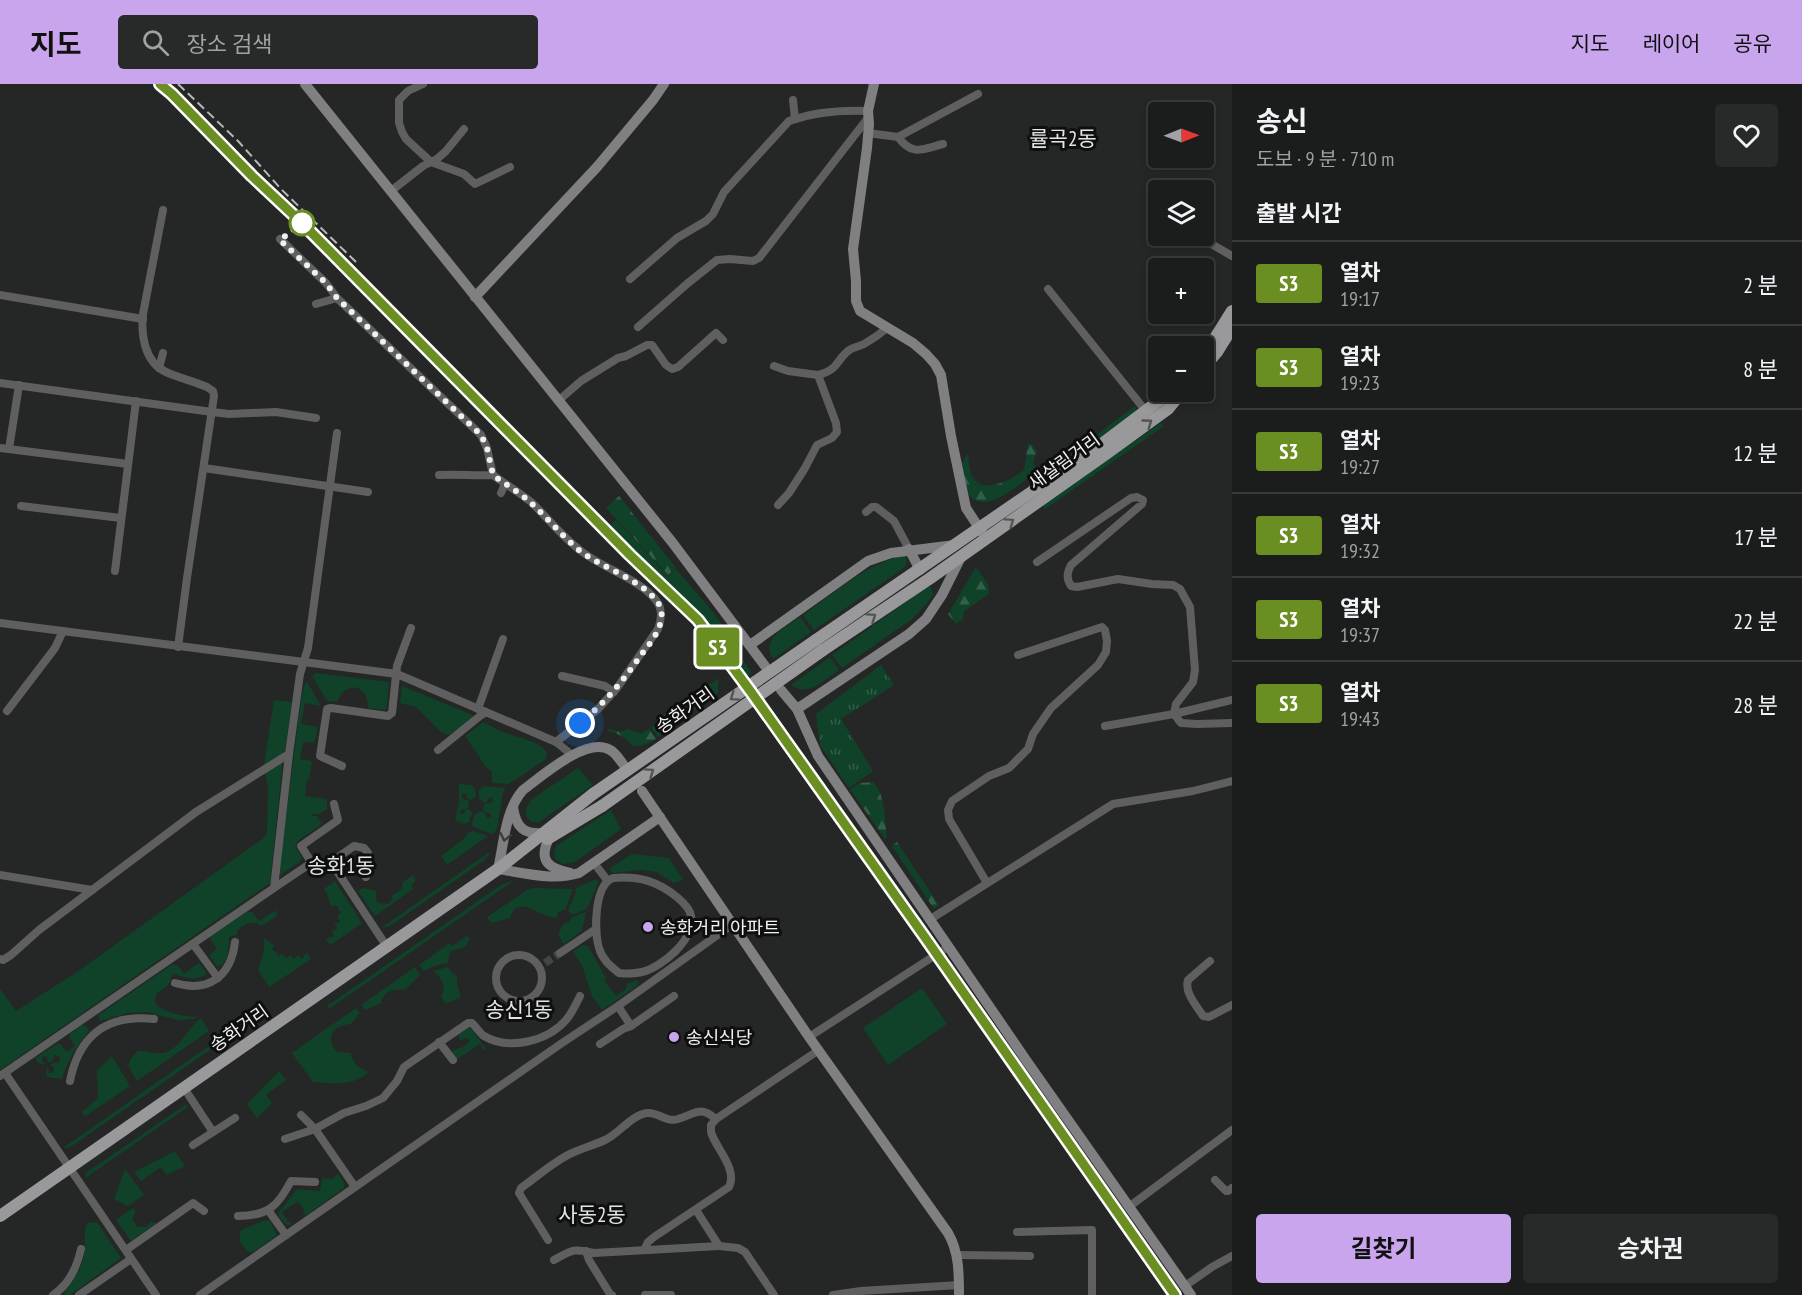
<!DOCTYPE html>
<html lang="ko">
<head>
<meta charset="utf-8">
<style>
  body { margin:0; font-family:"PT Sans Narrow","Noto Sans KR",sans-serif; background:#282a29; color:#f1f3f6; height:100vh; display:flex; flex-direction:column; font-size:22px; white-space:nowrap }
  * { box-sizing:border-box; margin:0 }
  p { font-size:20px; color:#a0a2a3 }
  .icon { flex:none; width:33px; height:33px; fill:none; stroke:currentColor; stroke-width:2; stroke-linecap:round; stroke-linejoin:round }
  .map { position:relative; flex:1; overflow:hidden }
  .panel { display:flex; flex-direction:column; background:#1b1d1c; width:570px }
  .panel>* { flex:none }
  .badge { padding:0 12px; border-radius:4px; font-size:21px; line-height:39px }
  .needle { width:39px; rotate:89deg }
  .fabs { position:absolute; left:1148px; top:18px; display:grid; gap:12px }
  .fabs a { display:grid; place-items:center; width:66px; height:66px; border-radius:6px; background:#1b1d1c; box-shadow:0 3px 9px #0003,0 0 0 2px #393b3b; font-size:30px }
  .you { position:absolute; width:30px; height:30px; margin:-15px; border:4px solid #fff; border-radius:50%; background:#1a73e8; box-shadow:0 0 0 9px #1a73e833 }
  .map>.badge { position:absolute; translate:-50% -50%; box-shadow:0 0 0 3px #fff }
  h2 { padding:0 24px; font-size:22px; line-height:54px }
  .round { display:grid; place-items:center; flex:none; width:63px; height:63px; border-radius:6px; background:#282a29 }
  .headline { display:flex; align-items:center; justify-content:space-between; height:102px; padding:0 24px }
  h1 { font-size:28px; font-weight:700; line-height:45px }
  .cta { display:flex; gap:12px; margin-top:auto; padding:12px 24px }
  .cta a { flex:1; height:69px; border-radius:6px; background:#c9a5ee; color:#111; font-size:24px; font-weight:700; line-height:69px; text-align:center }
  .cta a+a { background:#282a29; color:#f1f3f6 }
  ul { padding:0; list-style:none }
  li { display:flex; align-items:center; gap:18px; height:84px; padding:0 24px; border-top:2px solid #393b3b }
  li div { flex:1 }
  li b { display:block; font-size:22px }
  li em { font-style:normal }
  li .badge { min-width:66px; font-weight:700; text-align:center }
  header { display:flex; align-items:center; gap:36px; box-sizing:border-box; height:84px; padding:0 30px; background:#c9a5ee; color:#111 }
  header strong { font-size:28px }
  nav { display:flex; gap:33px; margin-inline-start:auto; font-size:21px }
  .search { width:420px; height:54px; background:#282a29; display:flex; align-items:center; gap:15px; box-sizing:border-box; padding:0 21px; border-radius:6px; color:#a0a2a3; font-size:22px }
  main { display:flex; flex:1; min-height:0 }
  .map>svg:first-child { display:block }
</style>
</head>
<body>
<header>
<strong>지도</strong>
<div class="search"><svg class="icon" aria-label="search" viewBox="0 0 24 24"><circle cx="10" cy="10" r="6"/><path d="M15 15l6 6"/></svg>장소 검색</div>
<nav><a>지도</a><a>레이어</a><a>공유</a></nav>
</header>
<main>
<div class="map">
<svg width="1232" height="1211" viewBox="0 0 1232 1211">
  <defs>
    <pattern id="forest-firs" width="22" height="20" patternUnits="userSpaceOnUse" patternTransform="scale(1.5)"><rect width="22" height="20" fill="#10422a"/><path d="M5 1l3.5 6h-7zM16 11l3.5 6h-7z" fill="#335e49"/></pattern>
    <pattern id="park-tufts" width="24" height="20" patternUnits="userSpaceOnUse" patternTransform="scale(1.5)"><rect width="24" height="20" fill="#10422a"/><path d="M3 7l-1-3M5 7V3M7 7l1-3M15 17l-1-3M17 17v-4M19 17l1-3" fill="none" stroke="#335e49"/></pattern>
  </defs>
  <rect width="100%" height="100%" fill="#242725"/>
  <g fill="#10422a">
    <polygon points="1135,322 1137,326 1134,329 1047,391 1046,389"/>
    <polygon points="1161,339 1164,342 1045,425 1042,421"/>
    <polygon points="616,436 668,492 676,485 712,527 742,567 738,570 752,589 747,592 699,532 608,443"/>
    <path d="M 905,471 L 907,475 L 905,483 L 814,546 L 803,531 C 833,510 869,478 905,471 Z"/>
    <polygon points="927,503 931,503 933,511 923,524 912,535 842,584 832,571"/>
    <path d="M 800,533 L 811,548 L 773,575 C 760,555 786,543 800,533 Z"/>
    <path d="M 830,573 L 839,586 C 824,596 808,614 791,601 Z"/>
    <path d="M 316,589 L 389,598 L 387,623 L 385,626 L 368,624 C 369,600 345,596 337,618 L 327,617 L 312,592 Z"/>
    <polygon points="307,598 320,620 320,622 305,619 301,640 318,643 314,659 303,658 300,675 312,677 309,695 307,695 305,712 327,715 327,725 319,730 312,730 312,732 317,732 322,740 298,757 295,763 302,773 300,778 280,791 279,787 300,624 304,602"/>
    <polygon points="402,602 468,629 472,631 472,635 449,651 441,648 416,623 400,619"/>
    <polygon points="274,616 292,618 285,666 282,670 264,681"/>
    <path d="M 483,638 C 491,642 498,646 506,649 C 519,655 539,656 547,669 L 546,675 L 509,700 L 492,699 L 492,688 L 486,683 L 465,652 Z"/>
    <polygon points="280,679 282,680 282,685 270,799 0,986 0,905 16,927 77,888 265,753 267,748 268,704 265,688"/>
    <path d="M 578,684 L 593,701 L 539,738 L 531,738 C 522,730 526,723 532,715 Z"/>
    <polygon points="459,700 472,701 475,705 476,713 470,716 467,714 466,709 461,711 463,715 469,717 468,724 465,726 461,725 460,729 464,730 465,727 469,725 472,729 469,738 464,740 455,736 459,719"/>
    <polygon points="483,702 506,704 503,709 497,745 492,750 474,743 472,740 475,730 482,727 486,730 487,734 491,733 490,729 487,729 483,726 484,720 492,719 493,714 489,713 488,717 484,719 479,714 479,706"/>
    <polygon points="611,726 621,745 575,778 563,780 555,775 554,769 556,762"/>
    <polygon points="473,747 488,752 447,781 441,772 465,754 468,749"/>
    <polygon points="488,769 489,771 483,777 390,842 381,844"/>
    <polygon points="632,770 669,774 683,796 674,799 656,788 640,786 613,789 610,787 610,784"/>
    <polygon points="413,791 416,797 411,801 413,805 375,832 358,807 363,804 376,807 376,815 378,819 388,820 391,817 392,812 402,805 403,798"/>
    <polygon points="516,795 329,925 327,922 501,801"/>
    <path d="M 596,795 L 598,798 C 596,807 590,816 587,825 L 572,831 L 568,826 L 575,811 L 576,804 Z"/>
    <polygon points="335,797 362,839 331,861 326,856 329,853 333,853 334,851 332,849 333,846 337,846 337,843 335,841 335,839 339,839 340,836 337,834 341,828 338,826 338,822 331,822 328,812 324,805"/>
    <path d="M 535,804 L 573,805 L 566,825 L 558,828 L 557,834 C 552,833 547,832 543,830 C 531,825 516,814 510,834 L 491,839 L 487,833 L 529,805 Z"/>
    <path d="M 276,826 L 277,832 L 261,842 C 253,836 246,839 238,846 L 237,851 L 229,853 C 229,863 229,878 218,883 L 209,871 L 217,865 L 210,855 L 211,852 L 247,828 L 252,828 L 259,837 Z"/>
    <polygon points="586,828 582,847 564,860 558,851 563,840 569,838 572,833"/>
    <polygon points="467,852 470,855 465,863 452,867 449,872 448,879 435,882 424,887 419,881 450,859 452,862"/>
    <polygon points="264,854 274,861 272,866 276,868 278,872 282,870 287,874 291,871 293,875 296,874 297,872 299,871 300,874 303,875 304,871 308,869 311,875 269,903 258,886 264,867"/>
    <polygon points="584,861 588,862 606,894 604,896 616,912 626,905 627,900 637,896 639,899 638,901 602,926 592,912 582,881 573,867"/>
    <path d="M 199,879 L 206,888 L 206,891 C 194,897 185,894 174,890 C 171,893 170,899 167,902 C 164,906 159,906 156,911 C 148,928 185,932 196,933 L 194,935 L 178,936 L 147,928 L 128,929 L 100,937 L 98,932 L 100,930 L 173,880 L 178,882 L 184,890 Z"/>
    <path d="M 415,883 L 420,891 L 405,906 C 393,905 384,906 381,919 L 365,926 L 361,921 Z"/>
    <path d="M 448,883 L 453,890 L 457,891 L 457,900 L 461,913 L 446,920 L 441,913 C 447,902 442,894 433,887 Z"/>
    <polygon points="922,904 947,940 888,981 863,944"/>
    <path d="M 356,924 L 360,929 L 351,940 C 333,941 324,953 337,968 L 351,969 C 353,980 359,985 369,988 C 352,1003 334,999 313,998 L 292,969 Z"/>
    <polygon points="253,931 256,934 69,1064 63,1064"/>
    <path d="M 201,934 L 209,947 L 137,997 L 128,982 L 131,974 L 138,967 C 146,967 154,970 162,969 C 180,967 188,943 201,934 Z"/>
    <path d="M 82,941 L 86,942 L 89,947 C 77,962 67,976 62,995 L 48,993 L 46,990 L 47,983 L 48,984 L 49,989 L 53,989 L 54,984 L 50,981 L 54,978 L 59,979 L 60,973 L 55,971 L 53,976 L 48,979 L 47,973 L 43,972 L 41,977 L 45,979 L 45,981 L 38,979 L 35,974 L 59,959 L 67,968 L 75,962 L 69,953 L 70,950 Z"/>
    <path d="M 470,943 L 486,965 L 484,966 L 480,960 L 457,975 L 452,967 C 458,964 466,964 469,957 L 468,954 L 460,956 L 458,951 Z"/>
    <polygon points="112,972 130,1002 87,1031 85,1032 82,1028 98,1014 97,986"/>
    <polygon points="279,987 286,996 266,1011 272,1019 257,1034 247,1020"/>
    <polygon points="185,1021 189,1022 84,1095 87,1088"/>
    <polygon points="175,1067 185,1082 166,1091 161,1083 141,1097 134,1088"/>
    <polygon points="125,1085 144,1111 128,1122 114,1115"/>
    <polygon points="338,1090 345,1100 344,1104 306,1131 302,1129 305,1127 298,1117 282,1128 288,1138 290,1137 291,1141 287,1141 279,1133 278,1129 284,1122 297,1105 320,1107 322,1094 332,1095"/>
    <polygon points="133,1124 136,1127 132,1135 137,1143 146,1143 151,1138 157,1139 131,1157 116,1136"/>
    <polygon points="263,1137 270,1137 277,1151 252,1169 248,1168 239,1157 241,1146"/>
    <path d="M 97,1138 L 121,1174 L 70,1211 L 65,1211 L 64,1209 C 75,1196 84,1181 85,1164 C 85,1155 83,1147 88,1139 Z"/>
  </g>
  <g fill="url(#forest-firs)">
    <path d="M 1028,360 L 1032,360 L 1037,368 L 1033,378 L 1037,386 C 1025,397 980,437 967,407 C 963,399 963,388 962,379 L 968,370 C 969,378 969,391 976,397 C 988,409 1014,394 1024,386 Z"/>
    <polygon points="619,412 676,484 668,491 606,424"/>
    <polygon points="976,483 988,500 989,510 964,527 963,535 956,540 948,530"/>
    <polygon points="718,595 718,609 658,653 651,644 668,627"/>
    <path d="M 609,645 L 620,648 L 628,645 L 640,650 L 649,645 L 656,655 C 625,672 636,653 608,647 Z"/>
    <path d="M 873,698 C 886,711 884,735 887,753 L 885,755 L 850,705 L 860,699 Z"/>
    <polygon points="897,758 939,821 934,825 892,762"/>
  </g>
  <polygon fill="url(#park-tufts)" points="881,581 894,601 841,635 873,687 849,704 820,661 816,630"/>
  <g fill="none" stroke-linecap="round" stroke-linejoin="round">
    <polyline stroke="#434543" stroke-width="8" stroke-dasharray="8 4" stroke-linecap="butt" points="545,879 560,869"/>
    <g stroke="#605f60" stroke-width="8">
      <polyline points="423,0 408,7 399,16 399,39 402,48 406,55 431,78 464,90 475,100 510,83"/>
      <polyline points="793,16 795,35"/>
      <polyline points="868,49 898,53 978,10"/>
      <path d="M 898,53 C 913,73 923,65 943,60"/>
      <polyline points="391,107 423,82 437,75 446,67 464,45"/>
      <path d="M 163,126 L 143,230 C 141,250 144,278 166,288 C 179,294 193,297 207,303 L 213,307 L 214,312 L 187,494 L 178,563"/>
      <polyline points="1201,154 1232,172"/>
      <path d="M 280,155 L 326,199 L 337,214 L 481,351 L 487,364 L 493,391 C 505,400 519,408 531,418 C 548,434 562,453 581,467 C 601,483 640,496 655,515 C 663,524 662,534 658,545 L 617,604 L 598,625 L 556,658"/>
      <path d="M 630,195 L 677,154 L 706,137 L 713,130 L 724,108 L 789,37 C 814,28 841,26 868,27"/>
      <polyline points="1048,205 1145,326"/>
      <polyline points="0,211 143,235"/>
      <polyline points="316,220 337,214"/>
      <polyline points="638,243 688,199 717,176 730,175 753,177 759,174 868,34"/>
      <path d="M 774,282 L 788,287 L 818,291 C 840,286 837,273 851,265 C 855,263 860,262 864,260 C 873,255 880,250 887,244"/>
      <polyline points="159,284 163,269"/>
      <polyline points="0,299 212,328 229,330 276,328 316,334"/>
      <polyline points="558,317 581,297 618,274 626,272 647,261 652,261 666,281 672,285 678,283 716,249 723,256"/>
      <polyline points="0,364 128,380"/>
      <polyline points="9,365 19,301"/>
      <polyline points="204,384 368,408"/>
      <path d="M 439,391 C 457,390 475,392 493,391"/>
      <polyline points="501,409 505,400"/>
      <polyline points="778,421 789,409 805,384 817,361 832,354 837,348 836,339 818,291"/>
      <polyline points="21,422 121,434"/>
      <polyline points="866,428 872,423 876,423 894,437 909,465"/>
      <path d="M 1037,478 L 1131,414 L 1137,413 L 1143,416 L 1142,420 L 1071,481 C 1067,489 1066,494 1071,502 L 1077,503 L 1118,495 L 1152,500 L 1173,501 L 1180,505 L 1190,523 L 1195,586 L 1193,598 L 1176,620 L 1174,630 L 1181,639 L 1197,640 L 1232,639"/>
      <polyline points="115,487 136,317"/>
      <polyline points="0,539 397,590 556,658 572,671"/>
      <polyline points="562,592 605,602 614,608"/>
      <polyline points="478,625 503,555"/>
      <polyline points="7,627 55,564 63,547"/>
      <polyline points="1105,642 1174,630 1232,616"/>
      <polyline points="438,666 480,632 486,628"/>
      <polyline points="342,682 320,672 327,625 331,624 388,632 392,629 397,582 411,544"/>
      <polyline points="334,720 338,736 301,762 317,787 331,778 387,863"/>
      <polyline points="331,778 354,762 364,764 368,769 366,793"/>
      <polyline points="594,779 607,796"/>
      <polyline points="0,791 92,806"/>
      <path d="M 613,794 C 639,792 658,797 678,814 C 684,819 690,825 691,832 C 695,856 662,883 642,888 C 634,890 627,890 619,889 C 610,882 602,875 599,864 C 594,847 594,801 613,794 Z"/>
      <polyline points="987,799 949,735 948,726 952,717 989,692 1009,684 1028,665 1033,650 1051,624 1098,581 1106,568 1107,557 1105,546 1102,543 1018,571"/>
      <polyline points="274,804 311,779"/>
      <polyline points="929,836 1113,720 1193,707 1232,697"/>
      <polyline points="193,860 218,894"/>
      <polyline points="560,869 596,845"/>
      <circle cx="519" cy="894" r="23"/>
      <polyline points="0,875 3,876 11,871 39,846 196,728 289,670"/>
      <path d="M 1210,877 L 1188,896 C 1184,909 1197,922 1203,932 L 1209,933 L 1232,921"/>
      <path d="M 175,899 C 209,909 231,892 235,858"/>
      <polyline points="618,922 631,942"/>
      <polyline points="809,953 948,863"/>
      <polyline points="439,958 453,976"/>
      <polyline points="600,960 623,945 631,942 674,912"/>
      <polyline points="5,989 156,1211"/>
      <polyline points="0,992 274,804 289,670 300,590 308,564 337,349"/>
      <path d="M 70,997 C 79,951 107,930 154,935"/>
      <polyline points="184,1004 213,1048"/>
      <polyline points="301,1031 315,1045 355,1103"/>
      <path d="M 285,1055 L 315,1045 L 344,1029 L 366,1022 L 383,1014 L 397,997 L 404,983 L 468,939 L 472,939 C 476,943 480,949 484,952 C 509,967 548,957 566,936 C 572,929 576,920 580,912"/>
      <polyline points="193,1061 235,1034"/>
      <polyline points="1215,1096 1226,1107 1228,1107 1232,1104"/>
      <polyline points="1130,1122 1232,1046"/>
      <polyline points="268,1126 286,1151"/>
      <polyline points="696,1126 719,1162 738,1164 745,1168 774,1211"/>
      <path d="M 238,1132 C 268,1132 278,1122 291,1097 L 315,1098"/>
      <polyline points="1017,1148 1092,1146 1092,1211"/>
      <path d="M 548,1156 L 519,1109 L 521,1104 C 535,1094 550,1081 566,1072 C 578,1065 592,1062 605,1056 C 619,1050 631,1031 647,1029 C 659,1028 666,1039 678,1035 C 696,1030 699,1021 716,1035 L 819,966"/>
      <polyline points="126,1166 193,1119 204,1127"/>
      <path d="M 644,1166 L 648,1158 L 654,1153 L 729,1103 C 738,1085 716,1065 711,1048 L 711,1041 L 716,1035"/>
      <polyline points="586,1167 589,1176 610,1210 612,1211"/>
      <polyline points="956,1171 1030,1172"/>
      <path d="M 554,1176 C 572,1166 573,1164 594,1169 L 719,1162"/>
      <polyline points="1185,1202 1212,1183 1232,1172"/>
      <path d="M 53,1211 C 70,1200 77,1183 81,1165"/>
      <polyline points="79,1211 131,1175"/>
      <polyline points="200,1211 562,959 618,922 733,840"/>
      <polyline points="645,1211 671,1211"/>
      <polyline points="833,1211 861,1207 959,1201"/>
    </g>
    <g stroke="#807f81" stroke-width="10">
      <polyline points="305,0 672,458 765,582"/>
      <polyline points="874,0 868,27 869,40 867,64 853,165 856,197 856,217 860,227 913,259 926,270 935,280 941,291 951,352 966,424 983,450"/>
      <polyline points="475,213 597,83 653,16 664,0"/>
      <polyline points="909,465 920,486"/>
      <polyline points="750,561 868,477 891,469 955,461"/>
      <polyline points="781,606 797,625 818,672 1026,976 1191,1211"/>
      <polyline points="797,625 909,550 926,535 942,511 962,471"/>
      <path d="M 623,680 C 619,675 615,668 610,666 C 587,652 542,692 523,706 C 505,726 504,760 498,785 C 524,789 553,797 579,789 L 660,733"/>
      <path d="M 642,707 L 809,953 L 948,1149 C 959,1168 959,1189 959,1211"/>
      <path d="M 513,723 C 516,744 524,751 545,749"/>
      <path d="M 549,754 C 538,777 548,784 570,789"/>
    </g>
    <g stroke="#99989a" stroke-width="12">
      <polyline points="1203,270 1210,262 1232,227"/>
      <polyline points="1203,284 1217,268 1232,244"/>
      <polyline points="816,556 1103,359 1160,316 1167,308"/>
      <polyline points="823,566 929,495 1110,367 1168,325 1182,308"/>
      <polyline points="547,755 602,722"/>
      <polyline points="0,1132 498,785 593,710"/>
    </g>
    <g stroke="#b6b8b6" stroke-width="2" stroke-dasharray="9 4.5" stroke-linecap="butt">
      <polyline points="160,0 302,139 630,471 698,536 751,608 937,870 1175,1211"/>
      <polyline points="178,0 238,57 281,105 356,178"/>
    </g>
    <g stroke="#99989a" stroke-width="12">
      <polyline points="593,710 816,556"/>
      <polyline points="602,722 823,566"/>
    </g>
  </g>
  <defs><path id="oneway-chevron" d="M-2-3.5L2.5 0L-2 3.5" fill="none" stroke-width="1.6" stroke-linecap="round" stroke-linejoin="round" transform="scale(1.5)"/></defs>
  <g stroke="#545454">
    <use href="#oneway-chevron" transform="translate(1148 339) rotate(-36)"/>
    <use href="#oneway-chevron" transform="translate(1010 438) rotate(-35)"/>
    <use href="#oneway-chevron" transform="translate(872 533) rotate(-34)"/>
    <use href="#oneway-chevron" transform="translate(734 613) rotate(145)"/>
    <use href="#oneway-chevron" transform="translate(650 688) rotate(-35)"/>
  </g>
  <use stroke="#3c3c3c" href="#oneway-chevron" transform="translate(505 753) rotate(102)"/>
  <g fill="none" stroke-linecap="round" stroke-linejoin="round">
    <defs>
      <polyline id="line" points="160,0 172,10 252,92 302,139 630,471 698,536 751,608 924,852 1175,1211"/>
    </defs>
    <use href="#line" stroke="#fff" stroke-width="14"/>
    <use href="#line" stroke="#6b8e23" stroke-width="9"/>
    <path stroke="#f0f2f0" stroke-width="6" stroke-dasharray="0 10.8" d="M 302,139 L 280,156 L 326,199 L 337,214 L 481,351 L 487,364 L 493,391 C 505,400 519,408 530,418 C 547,433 561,451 579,466 C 600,483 639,495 655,515 C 660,520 663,528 661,536 C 659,549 649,561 641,571 C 623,597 605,619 580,639"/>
  </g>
  <circle fill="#fff" stroke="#6b8e23" stroke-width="3" cx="302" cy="139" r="12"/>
  <g fill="#c9a5ee" stroke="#0e0f0e" stroke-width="2">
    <circle cx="648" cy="843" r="6"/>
    <circle cx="674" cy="953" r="6"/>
  </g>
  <g text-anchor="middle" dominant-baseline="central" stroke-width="6" stroke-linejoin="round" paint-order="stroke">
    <g font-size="18" fill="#f0f2f0" stroke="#0e0f0e">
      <text transform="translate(1064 377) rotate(-36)">새살림거리</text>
      <text transform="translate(685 626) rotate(-35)">송화거리</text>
      <text transform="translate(239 944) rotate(-35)">송화거리</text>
    </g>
    <g font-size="18" fill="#f0f2f0" stroke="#0e0f0e" text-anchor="start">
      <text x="660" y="843">송화거리 아파트</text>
      <text x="686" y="953">송신식당</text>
    </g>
    <g font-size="21" fill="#e1e5e3" stroke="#0e0f0e">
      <text x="1063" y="54">률곡2동</text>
      <text x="341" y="781">송화1동</text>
      <text x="519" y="925">송신1동</text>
      <text x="592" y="1130">사동2동</text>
    </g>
  </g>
</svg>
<div class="fabs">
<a><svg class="needle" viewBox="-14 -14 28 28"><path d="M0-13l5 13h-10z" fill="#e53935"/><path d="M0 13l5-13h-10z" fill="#a0a2a3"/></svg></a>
<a><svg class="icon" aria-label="layers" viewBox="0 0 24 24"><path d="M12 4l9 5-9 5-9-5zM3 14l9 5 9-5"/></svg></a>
<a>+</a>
<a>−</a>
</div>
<div class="you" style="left:580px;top:639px"></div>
<b class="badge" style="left:718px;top:563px;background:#6b8e23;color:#fff">S3</b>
</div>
<section class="panel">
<div class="headline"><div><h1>송신</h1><p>도보 · 9 분 · 710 m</p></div><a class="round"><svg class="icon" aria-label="heart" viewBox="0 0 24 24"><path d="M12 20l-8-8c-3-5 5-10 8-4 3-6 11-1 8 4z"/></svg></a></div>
<h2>출발 시간</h2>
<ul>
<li><span class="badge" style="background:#6b8e23;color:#fff">S3</span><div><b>열차</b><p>19:17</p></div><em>2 분</em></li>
<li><span class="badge" style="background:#6b8e23;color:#fff">S3</span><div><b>열차</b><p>19:23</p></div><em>8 분</em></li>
<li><span class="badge" style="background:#6b8e23;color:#fff">S3</span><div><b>열차</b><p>19:27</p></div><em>12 분</em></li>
<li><span class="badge" style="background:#6b8e23;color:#fff">S3</span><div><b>열차</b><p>19:32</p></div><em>17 분</em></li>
<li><span class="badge" style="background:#6b8e23;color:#fff">S3</span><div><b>열차</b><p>19:37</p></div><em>22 분</em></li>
<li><span class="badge" style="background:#6b8e23;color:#fff">S3</span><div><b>열차</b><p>19:43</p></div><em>28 분</em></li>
</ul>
<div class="cta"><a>길찾기</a><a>승차권</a></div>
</section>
</main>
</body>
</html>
